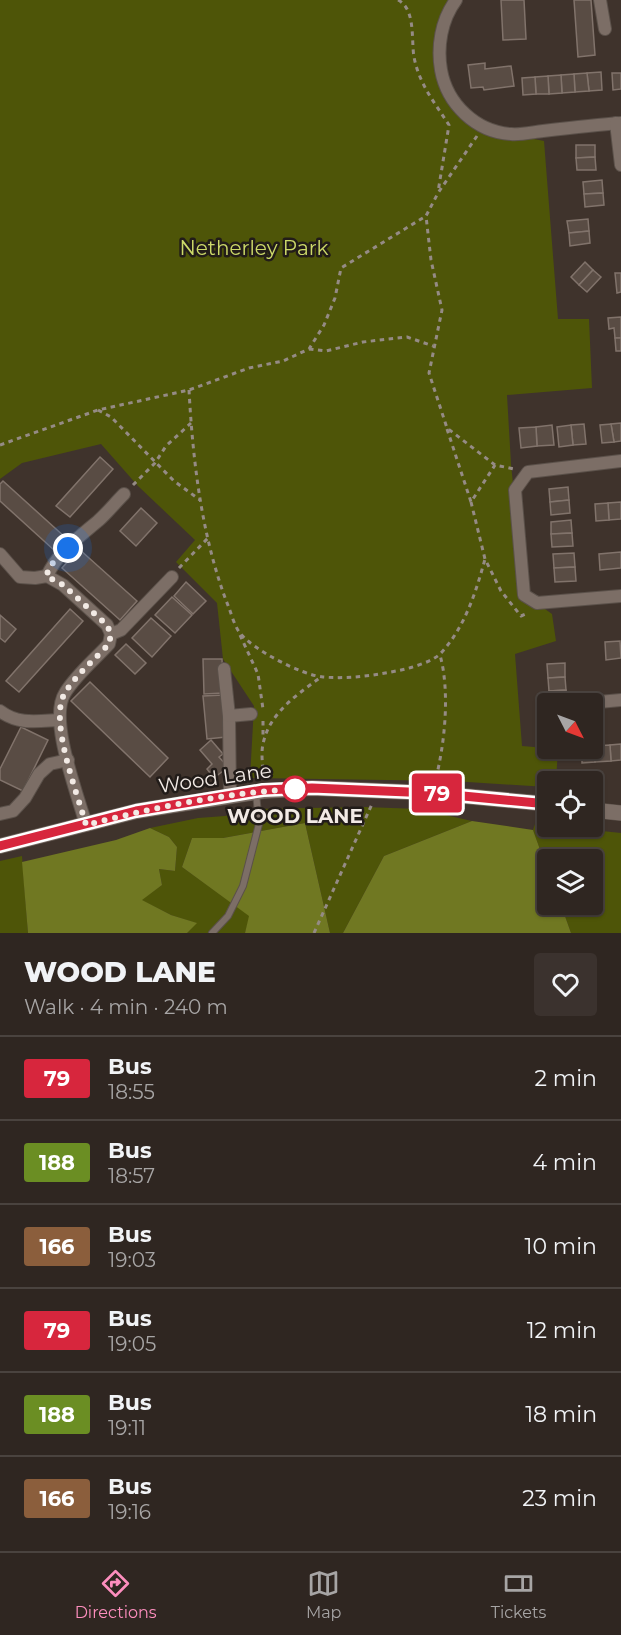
<!DOCTYPE html>
<html lang="en">
<head>
<meta charset="utf-8">
<style>
  body { margin:0; font-family:Montserrat,sans-serif; background:#3b322e; color:#f1f3f6; height:100vh; display:flex; flex-direction:column; font-size:22px; white-space:nowrap }
  * { box-sizing:border-box; margin:0 }
  p { font-size:20px; color:#a7a5a5 }
  .icon { flex:none; width:33px; height:33px; fill:none; stroke:currentColor; stroke-width:2; stroke-linecap:round; stroke-linejoin:round }
  .map { position:relative; height:933px; overflow:hidden }
  .side { display:flex; flex-direction:column; background:#2f2621; flex:1 }
  .side>* { flex:none }
  .badge { padding:0 12px; border-radius:4px; font-size:21px; line-height:39px }
  .needle { width:39px; rotate:132deg }
  .tools { position:absolute; left:537px; top:693px; display:grid; gap:12px }
  .tools a { display:grid; place-items:center; width:66px; height:66px; border-radius:6px; background:#2f2621; box-shadow:0 2px 4px #0004,0 0 0 2px #4a433f; font-size:30px }
  .you { position:absolute; width:30px; height:30px; margin:-15px; border:4px solid #fff; border-radius:50%; background:#1a73e8; box-shadow:0 0 0 9px #1a73e833 }
  .map>.badge { position:absolute; translate:-50% -50%; box-shadow:0 0 0 3px #fff }
  .round { display:grid; place-items:center; flex:none; width:63px; height:63px; border-radius:6px; background:#3b322e }
  .headline { display:flex; align-items:center; justify-content:space-between; height:102px; padding:0 24px }
  h1 { font-size:28px; font-weight:800; line-height:45px }
  ul { padding:0; list-style:none }
  li { display:flex; align-items:center; gap:18px; height:84px; padding:0 24px; border-top:2px solid #4a433f }
  li div { flex:1 }
  li b { display:block; font-size:22px }
  li em { font-style:normal }
  li .badge { min-width:66px; font-weight:700; text-align:center }
  .dock { display:flex; justify-content:space-around; align-items:center; height:84px; border-top:2px solid #4a433f; background:#2f2621; font-size:16px; color:#a7a5a5 }
  .dock a { display:grid; justify-items:center; gap:3px }
  .dock .current { color:#fd8ebe }
  .map>svg:first-child { display:block }
</style>
</head>
<body>
<div class="map">
<svg width="621" height="933" viewBox="0 0 621 933">
  <rect width="100%" height="100%" fill="#3f332c"/>
  <g fill="#4e5508">
    <polygon points="0,0 456,0 438,53 460,110 510,134 544,141 558,319 589,319 592,388 507,395 511,464 524,594 552,614 556,641 515,654 522,746 558,749 556,781 548,782 547,787 452,781 250,778 254,706 223,659 217,603 176,562 195,540 138,486 101,444 22,463 0,479"/>
    <polygon points="365,807 419,809 472,821 384,856 343,933 330,933 305,823 223,838 192,838 182,867 250,916 245,933 187,933 196,923 171,915 141,900 162,885 159,869 175,871 177,847 169,837 150,828 198,818 225,816 252,809"/>
    <polygon points="535,824 621,833 621,933 571,933 561,905 592,904 592,860 548,860 547,869 533,830"/>
    <polygon points="22,856 28,933 0,933 0,861"/>
  </g>
  <g fill="#707822">
    <polygon points="472,821 533,830 547,869 548,904 561,905 571,933 343,933 384,856"/>
    <polygon points="305,823 330,933 245,933 249,916 182,867 192,838 223,838"/>
    <polygon points="150,828 169,837 177,847 175,871 159,869 162,885 142,900 171,915 197,923 187,933 28,933 22,862 116,840"/>
  </g>
  <g fill="#594c44" stroke="#81736b" stroke-width="1.5">
    <polygon points="501,0 524,0 526,39 503,40"/>
    <polygon points="574,0 591,0 595,55 578,57"/>
    <polygon points="485,63 485,69 511,66 514,86 484,90 483,87 471,88 468,65"/>
    <polygon points="601,72 602,90 589,91 587,73"/>
    <polygon points="587,73 589,91 575,92 574,74"/>
    <polygon points="612,73 621,73 621,89 613,90"/>
    <polygon points="574,74 575,92 562,93 561,75"/>
    <polygon points="561,75 562,93 549,94 548,76"/>
    <polygon points="548,76 549,94 536,94 535,77"/>
    <polygon points="535,77 536,94 523,95 522,78"/>
    <polygon points="576,145 595,145 595,157 576,158"/>
    <polygon points="595,157 596,170 577,170 576,158"/>
    <polygon points="602,180 603,193 584,194 583,182"/>
    <polygon points="603,193 604,205 585,207 584,194"/>
    <polygon points="588,219 589,231 569,233 567,221"/>
    <polygon points="589,231 590,243 570,246 569,233"/>
    <polygon points="585,262 593,270 579,285 571,277"/>
    <polygon points="593,270 601,277 587,292 579,285"/>
    <polygon points="615,273 621,273 621,292 617,293"/>
    <polygon points="621,317 621,338 615,338 614,328 609,329 608,318"/>
    <polygon points="615,338 621,338 621,351 616,351"/>
    <polygon points="621,423 621,441 614,442 611,424"/>
    <polygon points="584,424 586,444 573,445 571,425"/>
    <polygon points="611,424 614,442 602,443 600,425"/>
    <polygon points="552,425 554,445 537,446 536,427"/>
    <polygon points="571,425 573,445 559,447 557,427"/>
    <polygon points="536,427 537,446 521,448 519,428"/>
    <polygon points="100,457 113,469 70,517 56,506"/>
    <polygon points="3,481 66,538 55,551 0,501 0,484"/>
    <polygon points="568,487 569,500 550,502 549,489"/>
    <polygon points="569,500 570,513 551,515 550,502"/>
    <polygon points="621,502 621,519 609,520 608,503"/>
    <polygon points="608,503 609,520 596,521 595,504"/>
    <polygon points="141,508 157,523 136,546 120,531"/>
    <polygon points="571,520 572,533 551,534 551,522"/>
    <polygon points="572,533 573,546 552,547 551,534"/>
    <polygon points="79,549 137,601 120,620 62,568"/>
    <polygon points="621,552 621,568 600,570 599,554"/>
    <polygon points="574,553 575,567 554,568 553,554"/>
    <polygon points="575,567 576,581 555,582 554,568"/>
    <polygon points="186,582 206,601 193,614 174,596"/>
    <polygon points="172,597 192,615 175,633 155,615"/>
    <polygon points="70,609 83,621 19,692 6,681"/>
    <polygon points="0,615 16,629 5,642 0,638"/>
    <polygon points="151,618 171,636 152,657 132,638"/>
    <polygon points="620,641 621,658 606,660 605,642"/>
    <polygon points="126,644 146,663 135,674 115,655"/>
    <polygon points="203,659 222,659 223,693 204,694"/>
    <polygon points="565,663 565,677 548,678 547,664"/>
    <polygon points="565,677 566,690 549,691 548,678"/>
    <polygon points="90,682 168,758 150,777 71,701"/>
    <polygon points="566,690 567,703 550,704 549,691"/>
    <polygon points="223,695 226,737 207,739 203,696"/>
    <polygon points="21,727 48,740 23,791 0,780 0,769"/>
    <polygon points="211,740 223,754 219,757 228,767 214,778 207,769 212,764 200,750"/>
    <polygon points="621,744 621,760 611,761 610,745"/>
    <polygon points="610,745 611,761 595,762 594,746"/>
    <polygon points="592,746 594,746 595,762 582,763 582,756 573,757 573,748 592,748"/>
  </g>
  <g fill="none" stroke-linecap="round" stroke-linejoin="round">
    <defs>
      <polyline id="lane" points="212,933 228,916 243,886 259,824 256,793"/>
      <g id="street">
        <path d="M 456,0 C 441,20 437,47 441,70 C 447,104 476,132 511,134 C 521,135 533,132 543,131 C 569,128 595,125 621,123"/>
        <polyline points="600,0 605,29"/>
        <polyline points="616,123 621,165"/>
        <polyline points="621,461 528,472 515,490 524,595 537,603 621,596"/>
        <polyline points="0,554 20,577 35,578 47,576 63,585 107,625 111,634"/>
        <path d="M 47,576 C 57,553 79,537 98,521 C 107,513 115,503 124,494"/>
        <polyline points="111,634 121,630 172,577"/>
        <polyline points="224,669 229,716 230,795"/>
        <polyline points="588,703 621,700"/>
        <path d="M 0,711 C 18,725 38,721 59,720"/>
        <polyline points="229,716 251,714"/>
        <polyline points="0,814 13,811 25,798 39,774 50,764 68,760"/>
        <path d="M 86,825 C 78,795 48,719 65,693 C 75,676 95,659 109,644 L 111,634"/>
      </g>
      <g id="secondary">
        <polyline points="592,810 621,813"/>
        <polyline points="0,846 137,811 263,791 312,788 432,793 548,804"/>
      </g>
    </defs>
    <use href="#lane" stroke="#5b514a" stroke-width="8"/>
    <use href="#street" stroke="#5b514a" stroke-width="14"/>
    <use href="#secondary" stroke="#5b514a" stroke-width="16"/>
    <g stroke="#958b85" stroke-width="3" stroke-dasharray="4.5 4.5" stroke-linecap="butt">
      <path d="M 398,0 C 416,9 411,40 414,57 C 419,84 435,103 449,125 L 438,192"/>
      <polyline points="477,136 438,193 426,216 431,260 442,310 429,373 447,428 495,465 514,469"/>
      <polyline points="309,349 326,351 363,342 407,337 433,346"/>
      <path d="M 189,390 C 193,463 202,540 229,608 C 232,616 235,627 240,633 C 253,650 302,675 323,677 C 348,679 371,676 396,671 C 408,669 433,662 441,653 C 465,627 476,592 485,559"/>
      <polyline points="98,410 111,417 174,481 200,500"/>
      <polyline points="447,429 471,502 495,465"/>
      <polyline points="0,445 98,410 189,390 249,368 283,361 309,349 324,325 335,298 341,268 426,216"/>
      <polyline points="133,485 155,463 166,446 191,423"/>
      <polyline points="471,502 485,559 501,591 521,616 528,613"/>
      <polyline points="179,568 208,538"/>
      <polyline points="240,635 258,674 263,709"/>
      <polyline points="263,721 263,739"/>
      <path d="M 263,769 C 262,760 261,749 264,740 C 271,712 299,693 321,677"/>
      <path d="M 436,778 C 445,742 450,691 440,655"/>
      <polyline points="314,933 372,804"/>
    </g>
    <use href="#lane" stroke="#7c6e66" stroke-width="6"/>
    <use href="#street" stroke="#7c6e66" stroke-width="12"/>
    <use href="#secondary" stroke="#7c6e66" stroke-width="15"/>
  </g>
  <g fill="none" stroke-linecap="round" stroke-linejoin="round">
    <defs>
      <polyline id="line" points="0,846 136,811 263,790 312,788 432,793 548,804"/>
    </defs>
    <use href="#line" stroke="#fff" stroke-width="14"/>
    <use href="#line" stroke="#d7263d" stroke-width="9"/>
    <path stroke="#f2eae5" stroke-width="6" stroke-dasharray="0 10.8" d="M 68,548 L 51,565 L 46,576 L 63,585 L 107,625 L 111,634 L 109,644 C 95,659 75,676 65,693 C 48,719 78,795 86,825 C 154,807 227,793 295,789"/>
  </g>
  <circle fill="#fff" stroke="#d7263d" stroke-width="3" cx="295" cy="789" r="12"/>
  <g text-anchor="middle" dominant-baseline="central" stroke-width="5" stroke-linejoin="round" paint-order="stroke">
    <g font-size="20" fill="#cdda69" stroke="#221c19">
      <text x="254" y="248">Netherley Park</text>
    </g>
    <g font-size="20" fill="#f2eae5" stroke="#221c19">
      <text transform="translate(215 778) rotate(-8)">Wood Lane</text>
    </g>
    <g font-size="20" font-weight="bold" fill="#f2eae5" stroke="#221c19">
      <text x="295" y="816">WOOD LANE</text>
    </g>
  </g>
</svg>
<div class="tools">
<a><svg class="needle" viewBox="-14 -14 28 28"><path d="M0-13l5 13h-10z" fill="#e53935"/><path d="M0 13l5-13h-10z" fill="#a7a5a5"/></svg></a>
<a><svg class="icon" aria-label="locate" viewBox="0 0 24 24"><circle cx="12" cy="12" r="6"/><path d="M12 2v4M12 18v4M2 12h4M18 12h4"/></svg></a>
<a><svg class="icon" aria-label="layers" viewBox="0 0 24 24"><path d="M12 4l9 5-9 5-9-5zM3 14l9 5 9-5"/></svg></a>
</div>
<div class="you" style="left:68px;top:548px"></div>
<b class="badge" style="left:437px;top:793px;background:#d7263d;color:#fff">79</b>
</div>
<section class="side">
<div class="headline"><div><h1>WOOD LANE</h1><p>Walk · 4 min · 240 m</p></div><a class="round"><svg class="icon" aria-label="heart" viewBox="0 0 24 24"><path d="M12 20l-8-8c-3-5 5-10 8-4 3-6 11-1 8 4z"/></svg></a></div>
<ul>
<li><span class="badge" style="background:#d7263d;color:#fff">79</span><div><b>Bus</b><p>18:55</p></div><em>2 min</em></li>
<li><span class="badge" style="background:#6b8e23;color:#fff">188</span><div><b>Bus</b><p>18:57</p></div><em>4 min</em></li>
<li><span class="badge" style="background:#8b5e3c;color:#fff">166</span><div><b>Bus</b><p>19:03</p></div><em>10 min</em></li>
<li><span class="badge" style="background:#d7263d;color:#fff">79</span><div><b>Bus</b><p>19:05</p></div><em>12 min</em></li>
<li><span class="badge" style="background:#6b8e23;color:#fff">188</span><div><b>Bus</b><p>19:11</p></div><em>18 min</em></li>
<li><span class="badge" style="background:#8b5e3c;color:#fff">166</span><div><b>Bus</b><p>19:16</p></div><em>23 min</em></li>
</ul>
</section>
<nav class="dock">
<a class="current"><svg class="icon" aria-label="directions" viewBox="0 0 24 24"><path d="M12 3l9 9-9 9-9-9zM9 14v-3h6M13 9l2 2-2 2"/></svg>Directions</a>
<a><svg class="icon" aria-label="map" viewBox="0 0 24 24"><path d="M3 6l6-2 6 2 6-2v14l-6 2-6-2-6 2zM9 4v14M15 6v14"/></svg>Map</a>
<a><svg class="icon" aria-label="tickets" viewBox="0 0 24 24"><path d="M3 7h18v10H3zM15 7v10"/></svg>Tickets</a>
</nav>
</body>
</html>
